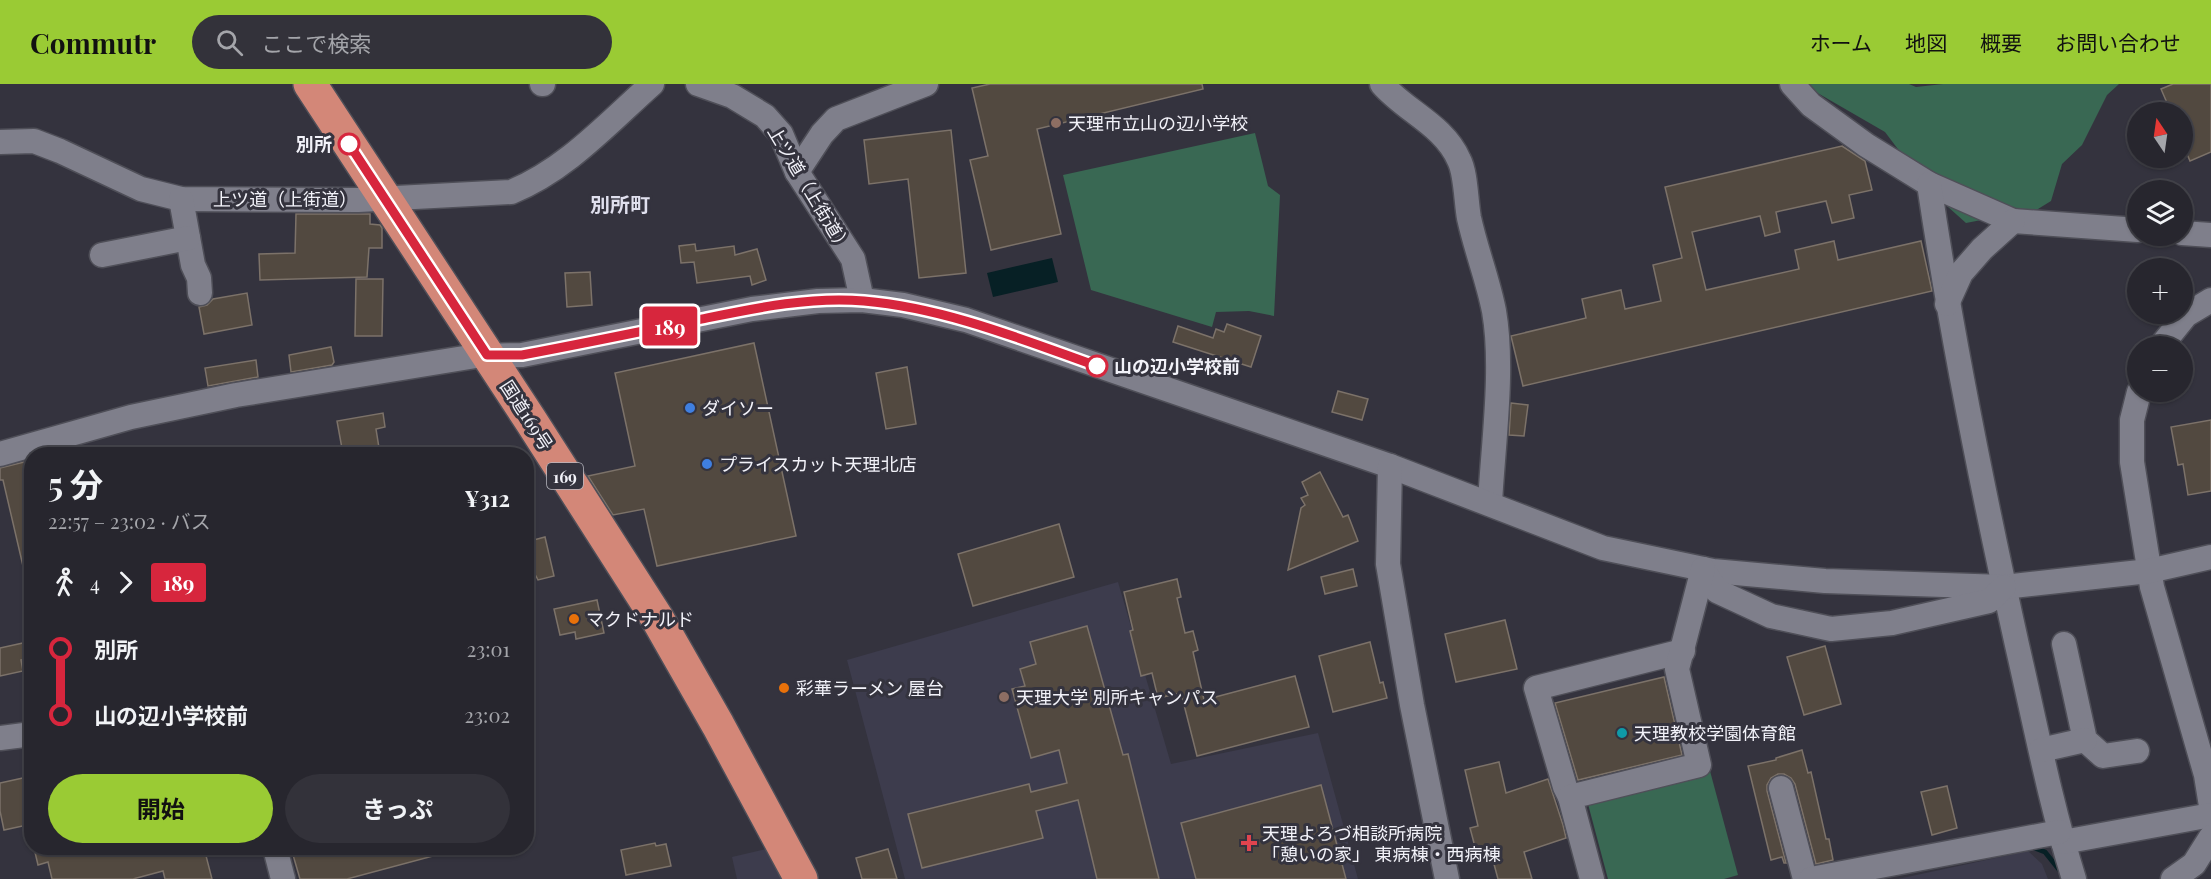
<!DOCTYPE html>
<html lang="ja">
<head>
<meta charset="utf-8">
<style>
  body { margin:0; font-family:"Playfair Display","Noto Sans JP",serif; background:#33323a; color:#f1f3f6; height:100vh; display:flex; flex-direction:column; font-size:22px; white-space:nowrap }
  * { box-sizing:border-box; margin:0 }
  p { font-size:20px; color:#a4a5aa }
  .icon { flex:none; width:33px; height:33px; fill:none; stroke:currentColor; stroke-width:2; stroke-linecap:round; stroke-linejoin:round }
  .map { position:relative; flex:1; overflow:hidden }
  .drawer { position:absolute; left:24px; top:363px; width:510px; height:408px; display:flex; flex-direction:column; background:#27262e; border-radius:24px; box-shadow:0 2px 4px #0004,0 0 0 2px #43434a }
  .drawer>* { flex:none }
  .badge { padding:0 12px; border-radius:4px; font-size:21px; line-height:39px }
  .needle { width:39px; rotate:347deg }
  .tools { position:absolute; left:2127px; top:18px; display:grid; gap:12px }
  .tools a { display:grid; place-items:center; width:66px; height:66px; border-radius:50%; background:#27262e; box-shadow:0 2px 4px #0004,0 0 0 2px #43434a; font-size:30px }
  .map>.badge { position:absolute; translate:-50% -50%; box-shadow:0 0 0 3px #fff }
  .legs { display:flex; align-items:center; gap:9px; height:66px; padding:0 24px; font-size:20px }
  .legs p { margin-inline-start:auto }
  .summary { display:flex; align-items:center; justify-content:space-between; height:102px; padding:0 24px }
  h1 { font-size:33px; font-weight:700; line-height:45px }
  .cta { display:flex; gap:12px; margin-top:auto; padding:12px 24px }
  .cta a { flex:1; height:69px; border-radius:36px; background:#9acb34; color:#111; font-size:24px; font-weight:700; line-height:69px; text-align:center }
  .cta a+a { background:#33323a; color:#f1f3f6 }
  ul { padding:0 24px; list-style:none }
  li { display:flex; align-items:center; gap:21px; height:66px; font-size:22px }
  li i { display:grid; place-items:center; width:9px; height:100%; margin:0 8px; background:currentColor }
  li i::after { content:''; width:15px; height:15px; margin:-8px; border:4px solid; border-radius:50%; background:#27262e }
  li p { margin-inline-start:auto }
  li:first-child i { background:linear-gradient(#0000 50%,currentColor 0) }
  li:last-child i { background:linear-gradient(currentColor 50%,#0000 0) }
  header { display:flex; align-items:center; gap:36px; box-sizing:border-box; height:84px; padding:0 30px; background:#9acb34; color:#111 }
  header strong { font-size:28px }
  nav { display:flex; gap:33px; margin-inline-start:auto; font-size:21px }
  .search { width:420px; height:54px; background:#33323a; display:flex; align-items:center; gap:15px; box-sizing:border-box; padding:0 21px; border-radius:33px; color:#a4a5aa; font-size:22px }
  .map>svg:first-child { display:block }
</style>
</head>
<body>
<header>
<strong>Commutr</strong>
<div class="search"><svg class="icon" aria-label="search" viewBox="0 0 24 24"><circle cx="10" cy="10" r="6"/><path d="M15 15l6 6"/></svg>ここで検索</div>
<nav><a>ホーム</a><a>地図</a><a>概要</a><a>お問い合わせ</a></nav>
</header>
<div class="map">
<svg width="2211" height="795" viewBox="0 0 2211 795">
  <rect width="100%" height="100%" fill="#34333e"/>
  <g fill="#3d3c4d">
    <polygon points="1118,498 1171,680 1318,649 1358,795 905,795 847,576"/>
    <polygon points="770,764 786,795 737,795 732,773"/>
    <polygon points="2028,767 2042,780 2048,795 1898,795"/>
  </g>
  <g fill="#396853">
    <polygon points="1802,0 1909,0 1916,3 1943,0 2119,0 2107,11 2082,61 2062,80 2051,117 2038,125 1966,139 1928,105 1885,48"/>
    <polygon points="1255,49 1268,102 1280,111 1274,232 1249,227 1216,228 1212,243 1091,206 1063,91"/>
    <polygon points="1710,687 1738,791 1724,795 1608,795 1588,720"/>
  </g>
  <polygon fill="#072025" points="1052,174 1058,198 993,213 987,189"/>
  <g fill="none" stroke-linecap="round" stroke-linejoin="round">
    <polyline stroke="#072025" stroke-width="5" points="2030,762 2045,768 2061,788"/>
  </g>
  <g fill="#524940" stroke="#7c7269" stroke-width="1.5">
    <polygon points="990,0 1202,0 1203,5 1037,45 1061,150 991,166 970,76 988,72 972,4"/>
    <polygon points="2173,0 2211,0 2211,68 2190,77 2182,58 2182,28 2171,28 2161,5"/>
    <polygon points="951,46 966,189 919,194 908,95 869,100 864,56"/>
    <polygon points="1842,62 1865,77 1872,106 1849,111 1854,134 1832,139 1826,117 1776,128 1780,148 1765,152 1760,132 1692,148 1706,206 1799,185 1795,166 1834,157 1838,176 1921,157 1932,207 1523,302 1511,252 1586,234 1582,215 1621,206 1625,225 1661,217 1653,181 1682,174 1665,103"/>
    <polygon points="296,130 370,130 370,140 380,141 382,144 382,164 369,164 367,193 260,196 259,170 295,169"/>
    <polygon points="695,160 696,167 734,162 735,171 757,165 766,196 752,201 750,192 697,199 694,178 681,179 679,162"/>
    <polygon points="590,188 592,221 567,223 565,189"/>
    <polygon points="356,195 383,195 382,252 355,252"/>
    <polygon points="247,209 252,241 204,250 199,223 207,221 213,215"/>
    <polygon points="1227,240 1261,252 1251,283 1173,258 1178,242 1213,254 1216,245 1224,248"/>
    <polygon points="754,259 796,452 657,482 644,425 613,431 588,392 635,382 615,289"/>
    <polygon points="331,263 334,278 332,281 291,288 289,271"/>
    <polygon points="256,276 258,293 208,302 205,284"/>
    <polygon points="907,283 916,340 886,345 876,289"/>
    <polygon points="1338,307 1368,315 1362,336 1332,328"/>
    <polygon points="1511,319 1528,321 1524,352 1509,351"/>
    <polygon points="383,329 385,343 376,345 380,370 343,370 337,337"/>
    <polygon points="2211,336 2211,407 2188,411 2183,380 2178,381 2171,343"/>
    <polygon points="32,376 32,495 26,495 3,396 0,396 0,384"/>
    <polygon points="1320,388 1343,433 1348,431 1358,457 1288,486 1301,424 1305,421 1301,414 1308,411 1302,398"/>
    <polygon points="1059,440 1074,493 973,522 958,470"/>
    <polygon points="545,453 554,492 538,496 536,492 526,494 526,458"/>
    <polygon points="1353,485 1357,502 1325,510 1321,493"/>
    <polygon points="1177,495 1181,513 1177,514 1185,549 1193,547 1198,566 1193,568 1204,616 1295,592 1309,643 1197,672 1181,609 1158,614 1152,589 1141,592 1130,547 1133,546 1124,508"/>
    <polygon points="597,516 604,549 576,555 575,548 560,551 554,525"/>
    <polygon points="1505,536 1517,585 1456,598 1445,550"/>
    <polygon points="1087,542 1123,671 1128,670 1159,795 1097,795 1078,716 1036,727 1043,754 922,784 908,730 1029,700 1031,708 1067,699 1059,666 1031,674 1012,605 1025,602 1020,585 1036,580 1030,558"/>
    <polygon points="32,557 32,575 21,576 23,587 0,592 0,564"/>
    <polygon points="1370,558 1380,599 1383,598 1387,614 1333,628 1319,572"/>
    <polygon points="1825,562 1841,620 1804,631 1787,573"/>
    <polygon points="1664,593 1682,671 1578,696 1555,619"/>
    <polygon points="1802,666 1808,689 1811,688 1826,755 1829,755 1833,776 1816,780 1795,700 1791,694 1784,690 1778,690 1771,694 1767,701 1767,707 1786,779 1784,779 1782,773 1771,776 1748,682 1776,676 1776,674"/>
    <polygon points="1499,678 1506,709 1548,695 1563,741 1566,754 1524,768 1532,795 1498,795 1491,769 1478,772 1474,759 1470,744 1478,742 1465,686"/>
    <polygon points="32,692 32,740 4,746 0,727 0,699"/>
    <polygon points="1321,701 1346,795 1196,795 1181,739"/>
    <polygon points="1947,702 1957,744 1932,751 1921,708"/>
    <polygon points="655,759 656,762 666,760 671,782 626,791 621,766"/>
    <polygon points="34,764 204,764 212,795 165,795 163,787 133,795 52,795 48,778 38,781"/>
    <polygon points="291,764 447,764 448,768 347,795 300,795"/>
    <polygon points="888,765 897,795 862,795 856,774"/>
  </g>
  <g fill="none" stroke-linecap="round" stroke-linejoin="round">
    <defs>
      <g id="minor">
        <polyline points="542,0 543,0"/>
        <polyline points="698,0 732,12 765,32 781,50 797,88 853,175 862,216"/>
        <path d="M 1382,0 C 1405,27 1444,41 1459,76 C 1466,89 1466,118 1469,134 C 1476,166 1488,196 1494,227 C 1504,284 1493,361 1490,419"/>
        <polyline points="1792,0 1811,21 1866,61 1929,100 2013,137 2138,146"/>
        <path d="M 0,58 L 34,57 L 60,67 L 141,105 L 181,115 L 358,116 L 511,108 C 566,86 608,39 652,0"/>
        <polyline points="797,88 822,50 836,35 926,0"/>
        <path d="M 1929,100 C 1952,255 1983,408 2017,561 C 2035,639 2050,718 2074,795"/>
        <polyline points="181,115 193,181 199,194 200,209"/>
        <polyline points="2182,149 2211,151"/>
        <polyline points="102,171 188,154"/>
        <polyline points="1947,220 1961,189 1982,165 2013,137"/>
        <polyline points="2161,262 2186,231 2211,216"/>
        <polyline points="2139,308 2132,336 2132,378 2152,503 2206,691 2211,722"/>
        <polyline points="0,370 131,333 236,311 476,272 522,271 752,225 818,217 862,216 903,221 966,236 1390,382 1603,464 1713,487 1825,497 2004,503 2149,487 2211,473"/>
        <polyline points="1390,382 1388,480 1412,621 1447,795"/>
        <polyline points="1703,485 1717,507 1771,532 1831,545 1892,539 1989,517 2004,503"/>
        <polyline points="2064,560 2085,656 2103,672 2137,667"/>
        <polyline points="0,654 32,650"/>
        <polyline points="2041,666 2085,656"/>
        <polyline points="1781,704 1805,795"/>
        <polyline points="1570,713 1565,703 1536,604 1683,567"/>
        <polyline points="2063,758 2211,731"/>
        <polyline points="275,764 283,795"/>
        <polyline points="1592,795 1570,713 1699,681 1677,585 1703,485"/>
        <polyline points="1811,795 2059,748"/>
        <polyline points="2173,795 2194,780 2211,753"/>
      </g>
      <polyline id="highway" points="310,0 531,337 657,534 718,641 801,795"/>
    </defs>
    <use href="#minor" stroke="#4f4f58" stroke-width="27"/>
    <use href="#highway" stroke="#4f4f58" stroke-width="36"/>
    <use href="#minor" stroke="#7f7f8b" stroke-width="24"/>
    <use href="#highway" stroke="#d38778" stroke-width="33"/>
  </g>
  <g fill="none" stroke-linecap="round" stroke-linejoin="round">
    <defs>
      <path id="line-1" d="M 349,60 L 487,271 L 522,271 C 581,260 639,248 697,236 C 751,225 809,212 864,217 C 945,224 1021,255 1097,282"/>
    </defs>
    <use href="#line-1" stroke="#fff" stroke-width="14"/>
    <use href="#line-1" stroke="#d7263d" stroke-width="9"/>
  </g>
  <g fill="#8d6e63" stroke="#34333e" stroke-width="2">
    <circle cx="1056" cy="39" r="6"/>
    <circle cx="1004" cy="613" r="6"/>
  </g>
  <g fill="#fff" stroke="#d7263d" stroke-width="3">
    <circle cx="349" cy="60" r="10"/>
    <circle cx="1097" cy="282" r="10"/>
  </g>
  <g fill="#3f7fe0" stroke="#34333e" stroke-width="2">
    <circle cx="690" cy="324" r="6"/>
    <circle cx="707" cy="380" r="6"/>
  </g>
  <g fill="#e8710a" stroke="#34333e" stroke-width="2">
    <circle cx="574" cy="535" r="6"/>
    <circle cx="784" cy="604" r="6"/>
  </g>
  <circle fill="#0f9aa8" stroke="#34333e" stroke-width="2" cx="1622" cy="649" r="6"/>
  <path fill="#e0444e" stroke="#34333e" stroke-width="2" d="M1246 750h6v6h6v6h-6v6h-6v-6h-6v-6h6z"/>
  <g text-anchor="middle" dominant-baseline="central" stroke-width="6" stroke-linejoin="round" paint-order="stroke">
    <rect fill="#34333e" stroke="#b9b9c1" stroke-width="1.5" x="547" y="379" width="36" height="26" rx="4.5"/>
    <g font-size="16" font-weight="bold" fill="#f2f2f9">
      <text x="565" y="392">169</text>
    </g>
    <g font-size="18" fill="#f2f2f9" stroke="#34333e" text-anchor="start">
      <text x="1068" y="39">天理市立山の辺小学校</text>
      <text x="702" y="324">ダイソー</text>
      <text x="719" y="380">プライスカット天理北店</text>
      <text x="586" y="535">マクドナルド</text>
      <text x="796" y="604">彩華ラーメン 屋台</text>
      <text x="1016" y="613">天理大学 別所キャンパス</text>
      <text x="1634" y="649">天理教校学園体育館</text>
      <text x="1262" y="749">天理よろづ相談所病院<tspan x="1262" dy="21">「憩いの家」 東病棟・西病棟</tspan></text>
    </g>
    <g font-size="18" font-weight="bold" fill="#f2f2f9" stroke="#34333e" text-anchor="end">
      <text x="332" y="60">別所</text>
      <text x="1114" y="282" text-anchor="start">山の辺小学校前</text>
    </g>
    <g font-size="18" fill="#f2f2f9" stroke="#34333e">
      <text transform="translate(810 105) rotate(59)">上ツ道（上街道）</text>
      <text x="285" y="115">上ツ道（上街道）</text>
      <text transform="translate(527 331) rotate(57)">国道169号</text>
    </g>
    <g font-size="20" font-weight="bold" fill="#e0e0ee" stroke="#34333e">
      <text x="620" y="119">別所町</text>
    </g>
  </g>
</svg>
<div class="tools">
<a><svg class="needle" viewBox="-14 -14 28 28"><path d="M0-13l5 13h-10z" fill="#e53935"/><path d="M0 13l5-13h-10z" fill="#a4a5aa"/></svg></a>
<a><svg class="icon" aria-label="layers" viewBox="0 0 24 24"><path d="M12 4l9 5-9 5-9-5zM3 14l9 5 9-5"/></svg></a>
<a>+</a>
<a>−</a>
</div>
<b class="badge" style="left:670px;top:242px;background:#d7263d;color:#fff">189</b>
<section class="drawer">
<div class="summary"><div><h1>5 分</h1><p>22:57 – 23:02 · バス</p></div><b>¥312</b></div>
<div class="legs"><svg class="icon" aria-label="walk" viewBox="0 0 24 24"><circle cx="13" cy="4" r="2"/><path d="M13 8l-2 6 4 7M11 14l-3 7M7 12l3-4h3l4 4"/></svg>4<svg class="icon" aria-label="forward" viewBox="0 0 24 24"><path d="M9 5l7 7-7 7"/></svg><b class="badge" style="background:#d7263d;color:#fff">189</b></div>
<ul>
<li><i style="color:#d7263d"></i><b>別所</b><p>23:01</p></li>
<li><i style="color:#d7263d"></i><b>山の辺小学校前</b><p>23:02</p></li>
</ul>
<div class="cta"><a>開始</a><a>きっぷ</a></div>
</section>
</div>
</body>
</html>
